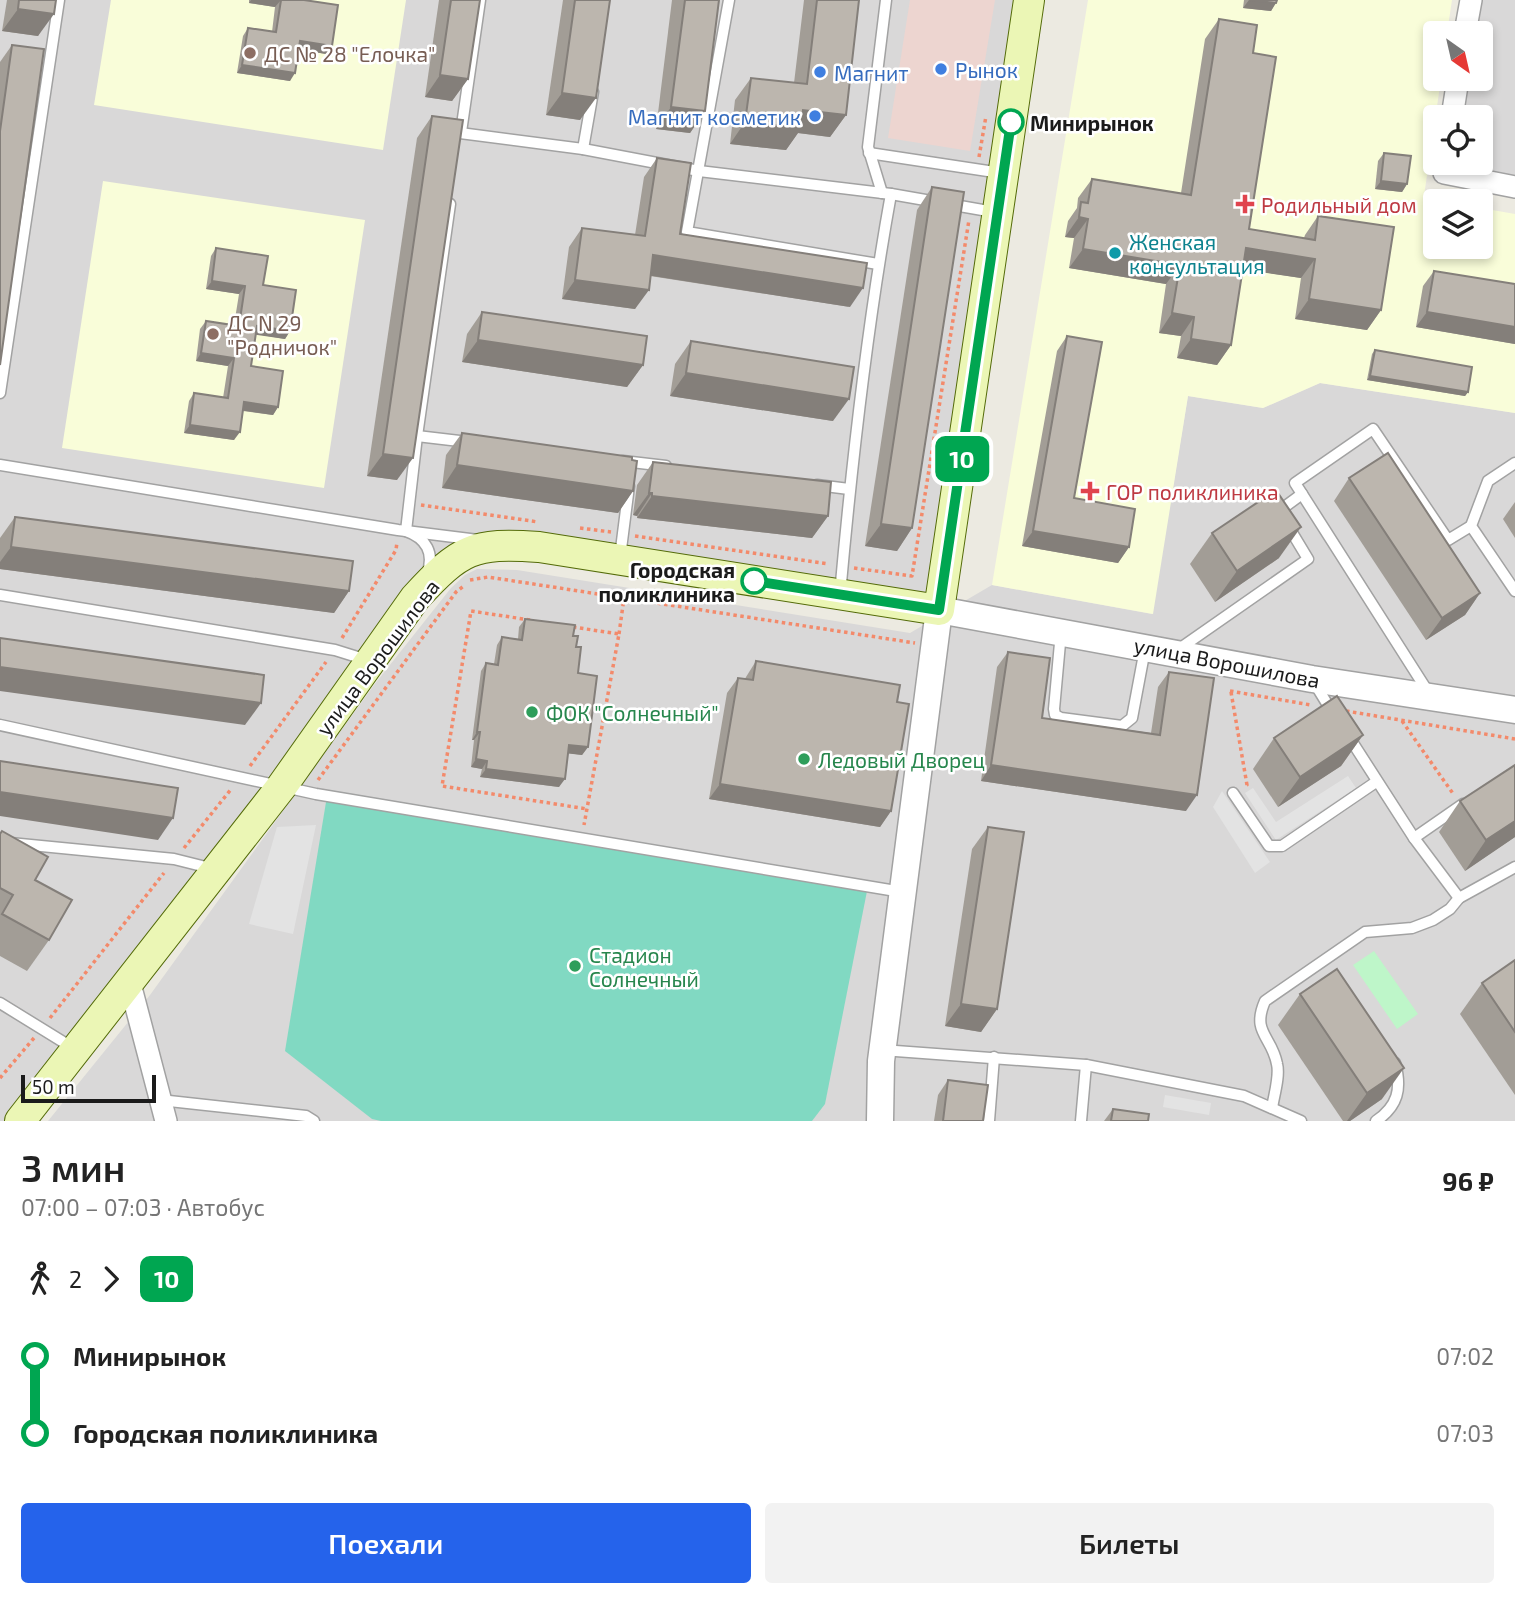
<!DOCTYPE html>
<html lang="ru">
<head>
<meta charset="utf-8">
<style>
  body { margin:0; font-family:"Exo 2",sans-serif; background:#f2f2f2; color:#222; height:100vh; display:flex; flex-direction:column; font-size:26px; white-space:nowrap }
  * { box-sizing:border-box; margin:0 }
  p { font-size:23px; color:#767676 }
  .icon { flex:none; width:38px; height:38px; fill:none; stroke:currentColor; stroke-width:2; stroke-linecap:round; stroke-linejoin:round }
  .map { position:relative; height:1121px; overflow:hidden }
  .drawer { display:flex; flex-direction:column; background:#fff; flex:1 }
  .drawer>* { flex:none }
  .badge { padding:0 14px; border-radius:10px; font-size:24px; line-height:46px }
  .needle { width:46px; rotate:146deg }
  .tools { position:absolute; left:1423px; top:21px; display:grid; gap:14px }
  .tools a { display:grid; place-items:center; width:70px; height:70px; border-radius:7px; background:#fff; box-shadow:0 4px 10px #0003; font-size:35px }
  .scale { position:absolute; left:21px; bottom:18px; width:135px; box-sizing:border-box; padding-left:7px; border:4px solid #1b1b1b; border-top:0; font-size:19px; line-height:24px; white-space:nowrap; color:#1b1b1b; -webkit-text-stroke:5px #fff; paint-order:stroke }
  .map>.badge { position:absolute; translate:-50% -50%; box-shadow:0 0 0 4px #fff }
  .legs { display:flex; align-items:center; gap:10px; height:77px; padding:0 21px; font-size:23px }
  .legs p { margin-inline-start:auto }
  .summary { display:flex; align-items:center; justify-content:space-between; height:119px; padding:0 21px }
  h1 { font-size:38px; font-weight:600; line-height:52px }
  .action { display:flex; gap:14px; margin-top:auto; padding:14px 21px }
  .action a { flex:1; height:80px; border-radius:7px; background:#2563eb; color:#fff; font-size:28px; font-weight:600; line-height:80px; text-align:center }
  .action a+a { background:#f2f2f2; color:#222 }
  ul { padding:0 21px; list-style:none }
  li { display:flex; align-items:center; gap:24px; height:77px; font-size:26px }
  li i { display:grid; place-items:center; width:10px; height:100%; margin:0 9px; background:currentColor }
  li i::after { content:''; width:18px; height:18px; margin:-9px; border:5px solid; border-radius:50%; background:#fff }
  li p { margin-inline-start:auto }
  li:first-child i { background:linear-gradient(#0000 50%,currentColor 0) }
  li:last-child i { background:linear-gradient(currentColor 50%,#0000 0) }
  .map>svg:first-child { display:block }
</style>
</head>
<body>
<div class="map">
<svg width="1515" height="1121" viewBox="0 0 1515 1121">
  <rect width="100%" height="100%" fill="#eceae1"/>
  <g fill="#d9d8d8">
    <polygon points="0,0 1029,0 939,610 620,560 465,553 20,1121 0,1121"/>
    <polygon points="1471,0 1515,0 1515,187 1445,163 1480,163 1480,117 1452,117 1458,79 1480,79 1480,33 1465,33"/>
    <polygon points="1320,383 1515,413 1515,1121 48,1121 150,995 374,685 451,588 465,575 477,569 517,570 910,633 992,585 1152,614 1188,396 1263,408"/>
  </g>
  <polygon fill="#edd5d0" points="910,0 995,0 970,151 888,138"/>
  <g fill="#f9fdd9">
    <polygon points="111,0 406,0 383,150 94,105"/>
    <polygon points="1088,0 1452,0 1447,33 1435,33 1435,79 1441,79 1424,196 1447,201 1435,201 1435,247 1480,247 1481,208 1515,214 1515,413 1320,383 1263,408 1188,396 1153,614 992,585"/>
    <polygon points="103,181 365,220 324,488 62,448"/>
  </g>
  <polygon fill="#bef6c9" points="1374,951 1418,1014 1397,1029 1353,965"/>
  <polygon fill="#81d9c2" points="328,790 869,881 825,1104 812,1121 381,1121 372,1119 285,1051"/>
  <g fill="#e3e3e3">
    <polygon points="1348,776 1356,788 1276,840 1245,793 1253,788 1276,822"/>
    <polygon points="1222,791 1270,862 1255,873 1213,807"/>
    <polygon points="316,825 293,934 249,924 277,827"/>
    <polygon points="1165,1095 1211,1103 1209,1115 1163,1107"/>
  </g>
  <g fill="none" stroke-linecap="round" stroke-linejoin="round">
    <defs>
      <g id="service">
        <polyline points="729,0 687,232 878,264"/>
        <polyline points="461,132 480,0"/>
        <polyline points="460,133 583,149 699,171 891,194 994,212"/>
        <polyline points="583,149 593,92"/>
        <polyline points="869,153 1001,173"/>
        <polyline points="882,193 868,147 886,0"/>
        <polyline points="0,393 59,0"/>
        <polyline points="417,436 468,442"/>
        <polyline points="623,461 666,466"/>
        <polyline points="1515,463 1488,481 1471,526 1515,591"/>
        <polyline points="0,465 398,530 478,540"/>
        <polyline points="817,485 849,489"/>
        <polyline points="620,557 629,486"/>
        <path d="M 427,574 C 435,553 426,538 406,531 L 417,436 L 450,204"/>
        <path d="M 840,594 C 852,460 867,326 891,194"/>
        <polyline points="0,595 335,650 367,660"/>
        <polyline points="1061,632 1054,709 1055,715 1061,718 1122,726 1132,718 1145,649"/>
        <polyline points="1179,649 1308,559 1279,511 1302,494"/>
        <polyline points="1315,684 1334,715"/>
        <polyline points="1430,695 1295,483 1373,429 1448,540 1471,526"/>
        <polyline points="0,725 316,794 902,892"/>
        <polyline points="1349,737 1414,838"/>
        <polyline points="1233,793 1269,846 1282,846 1376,782"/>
        <polyline points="1463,804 1414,838 1459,898 1515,867"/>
        <polyline points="0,842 174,859 214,869"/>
        <polyline points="0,1003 73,1048"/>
        <polyline points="882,1050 1086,1065 1244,1096 1301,1121"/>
        <polyline points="160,1100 306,1116 314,1121"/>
        <path d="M 1272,1108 C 1274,1095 1280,1076 1277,1064 C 1272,1036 1251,1033 1265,1001 L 1365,932 L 1412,928 L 1433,920 L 1450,909 L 1459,898"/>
        <polyline points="989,1121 994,1057"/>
        <polyline points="1081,1121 1086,1065"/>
        <path d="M 1376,1121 C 1398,1106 1402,1089 1395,1063"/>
      </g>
      <g id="minor">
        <polyline points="1465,33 1471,0"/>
        <polyline points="1452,117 1458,79"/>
        <polyline points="1445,163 1444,173 1515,187"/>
        <polyline points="129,980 166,1121"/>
      </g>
      <polyline id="tertiary" points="880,1121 881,1061 939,610 1312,679 1515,710"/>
      <path id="secondary" d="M 20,1121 L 282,786 L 415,598 C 460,549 473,542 539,547 L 939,610 L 1029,0"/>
    </defs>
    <use href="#service" stroke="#a2a2a2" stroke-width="13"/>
    <use href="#minor" stroke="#a2a2a2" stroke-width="24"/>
    <use href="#tertiary" stroke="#a2a2a2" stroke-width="29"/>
    <use href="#secondary" stroke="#546b09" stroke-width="32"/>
    <g stroke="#f38a6b" stroke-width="3.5" stroke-dasharray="3.5 3.5" stroke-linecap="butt">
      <polyline points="979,157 986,116"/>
      <polyline points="421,505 538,522"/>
      <polyline points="580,528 611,532"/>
      <polyline points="635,536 829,564"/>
      <polyline points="854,568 912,576 969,220"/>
      <polyline points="470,580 488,577 624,598"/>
      <polyline points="530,620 471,611 442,786 587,809"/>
      <polyline points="573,627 619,634 584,825"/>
      <polyline points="619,634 624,598 915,643"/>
      <polyline points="342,638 396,550 397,542"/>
      <polyline points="1230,691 1311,705"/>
      <polyline points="1231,692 1247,785 1245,786"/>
      <polyline points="1346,711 1515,739"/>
      <polyline points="1402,721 1454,795"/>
      <polyline points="250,766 326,662"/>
      <polyline points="318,780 456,592 465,585"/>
      <polyline points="184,848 232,788"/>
      <polyline points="50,1018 164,873"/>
      <polyline points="0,1078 34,1038"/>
    </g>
    <use href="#service" stroke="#fff" stroke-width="10"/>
    <use href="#minor" stroke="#fff" stroke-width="21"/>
    <use href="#tertiary" stroke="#fff" stroke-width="26"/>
    <use href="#secondary" stroke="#ebf6b5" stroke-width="30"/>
  </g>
  <g fill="#a29d96">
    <polygon points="7,0 56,0 38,36 2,31"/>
    <polygon points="249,0 304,0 326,54 299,49 290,81 237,73 243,36 248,28 272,32 275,7 249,3"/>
    <polygon points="439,0 480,0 468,79 452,101 425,97"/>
    <polygon points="563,0 610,0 580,120 546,115"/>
    <polygon points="672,0 719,0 705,111 690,133 656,129"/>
    <polygon points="804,0 859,0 846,115 830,137 798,133 786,150 730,144 735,100 751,78 794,83"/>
    <polygon points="1244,0 1277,0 1271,11 1243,8"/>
    <polygon points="1219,19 1253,53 1249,229 1304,238 1305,235 1318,216 1381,310 1367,330 1295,319 1301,278 1243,269 1231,345 1217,365 1177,358 1181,336 1159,333 1166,284 1069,268 1074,238 1065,237 1068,221 1077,208 1078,198 1092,179 1181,193 1205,39"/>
    <polygon points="12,45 0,365 0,62"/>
    <polygon points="432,116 397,480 367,476 417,138"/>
    <polygon points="1384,153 1407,184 1402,192 1375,189 1378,161"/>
    <polygon points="657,158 680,234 850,307 650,276 635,309 562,299 569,247 582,228 635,235 644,177"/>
    <polygon points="932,187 912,528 897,551 865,546 917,210"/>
    <polygon points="216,248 263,285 290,331 285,339 256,334 251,366 278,407 273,415 243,411 234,440 184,433 189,401 194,393 223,398 228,366 196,361 200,329 206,321 234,325 239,294 206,289 211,256"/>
    <polygon points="1434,271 1515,284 1515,344 1416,327 1423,286"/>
    <polygon points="482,312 643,365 627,387 462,362 467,334"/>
    <polygon points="1067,336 1074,498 1129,547 1118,563 1022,546 1057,351"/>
    <polygon points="691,341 833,421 670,396 675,364"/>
    <polygon points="1375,350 1468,392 1465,396 1367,380 1372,354"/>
    <polygon points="462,433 633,491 618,513 442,488 446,455"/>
    <polygon points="653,462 828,516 812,538 637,518 637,516 633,515 637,485"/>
    <polygon points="1349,478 1480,593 1465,615 1426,640 1334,501"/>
    <polygon points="1515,502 1515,538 1503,519"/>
    <polygon points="15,517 349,591 334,613 0,569 0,538"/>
    <polygon points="1212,533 1279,558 1215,602 1190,564"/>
    <polygon points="525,619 573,636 576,647 578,673 588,747 582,755 568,753 559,787 480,777 482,769 471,767 474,740 472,740 481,671 486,663 494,664 497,645 502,637 518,639 519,627"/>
    <polygon points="1008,652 1042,718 1151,733 1158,687 1169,672 1186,811 981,781 997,667"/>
    <polygon points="756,661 897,702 891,811 880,827 709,799 727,693 738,678 745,679 746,677"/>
    <polygon points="1363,735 1341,766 1278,807 1253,769 1274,738"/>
    <polygon points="1460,801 1515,837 1465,871 1439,832"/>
    <polygon points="988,827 997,1009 981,1032 945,1026 972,849"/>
    <polygon points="0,833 35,880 49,940 27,971 0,956"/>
    <polygon points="1515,960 1515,1095 1460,1014 1482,983"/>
    <polygon points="1300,994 1382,1099 1350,1121 1343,1121 1278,1025"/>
    <polygon points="948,1080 983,1121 934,1121 938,1095"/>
    <polygon points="1113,1109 1148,1121 1104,1121"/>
  </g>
  <g fill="#847f7a">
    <polygon points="251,0 281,0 275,7 249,3"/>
    <polygon points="1249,0 1276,3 1271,11 1243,8"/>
    <polygon points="18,9 54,14 38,36 2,31"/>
    <polygon points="300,41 332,46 326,54 295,49"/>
    <polygon points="242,65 295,73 290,81 237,73"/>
    <polygon points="440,75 468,79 452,101 425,97"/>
    <polygon points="562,93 596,98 580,120 546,115"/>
    <polygon points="671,107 705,111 690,133 656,129"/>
    <polygon points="803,110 846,115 830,137 798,133 786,150 730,144 745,122"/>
    <polygon points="1381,181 1407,184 1402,192 1375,189"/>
    <polygon points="1079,217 1088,219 1074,238 1065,237"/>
    <polygon points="1246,248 1315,259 1301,278 1233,268"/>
    <polygon points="1083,249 1180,265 1166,284 1069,268"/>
    <polygon points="653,255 863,288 850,307 640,274"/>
    <polygon points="575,280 649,290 635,309 562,299"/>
    <polygon points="212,281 245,286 239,294 206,289"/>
    <polygon points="1309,299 1381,310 1367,330 1295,319"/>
    <polygon points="1427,312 1515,327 1515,344 1416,327"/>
    <polygon points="1172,313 1194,317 1181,336 1159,333"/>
    <polygon points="257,326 290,331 285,339 251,334"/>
    <polygon points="1191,339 1231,345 1217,365 1177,358"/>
    <polygon points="478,340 643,365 627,387 462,362"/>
    <polygon points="201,353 234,358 228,366 196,361"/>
    <polygon points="686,373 849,399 833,421 670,396"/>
    <polygon points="1370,376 1468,392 1465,396 1367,380"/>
    <polygon points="244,402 278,407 273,415 239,410"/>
    <polygon points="190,425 240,432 234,440 184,433"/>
    <polygon points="383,454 413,458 397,480 367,476"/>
    <polygon points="457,465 633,491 618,513 442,488"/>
    <polygon points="649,493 652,493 637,516 633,515"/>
    <polygon points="652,496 828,516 812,538 637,518"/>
    <polygon points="881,524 912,528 897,551 865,546"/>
    <polygon points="1301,527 1279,558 1215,602 1237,571"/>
    <polygon points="1033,531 1129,547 1118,563 1022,546"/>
    <polygon points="11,547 349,591 334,613 0,569 0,562"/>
    <polygon points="1480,593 1465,615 1426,640 1442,618"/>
    <polygon points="0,667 261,703 245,725 0,691"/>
    <polygon points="477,732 480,732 474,740 472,740"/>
    <polygon points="1363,735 1341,766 1278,807 1300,777"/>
    <polygon points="569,745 588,747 582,755 564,753"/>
    <polygon points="476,759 487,761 482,769 471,767"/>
    <polygon points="991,765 1197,795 1186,811 981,781"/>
    <polygon points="486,769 565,779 559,787 480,777"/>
    <polygon points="720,784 891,811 880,827 709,799"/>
    <polygon points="0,792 173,818 158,840 0,816"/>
    <polygon points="1515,821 1515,837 1465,871 1486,840"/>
    <polygon points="961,1004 997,1009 981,1032 945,1026"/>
    <polygon points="1404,1068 1382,1099 1350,1121 1347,1121 1367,1093"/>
  </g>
  <g fill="#bcb6ae" stroke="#847f7a" stroke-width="2">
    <polygon points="19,0 56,0 54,14 18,9"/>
    <polygon points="281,0 304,0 338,5 332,46 300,41 295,73 242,65 248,28 276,32"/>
    <polygon points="451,0 480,0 468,79 440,75"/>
    <polygon points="575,0 610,0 596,98 562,93"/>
    <polygon points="685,0 719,0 705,111 671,107"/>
    <polygon points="817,0 859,0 846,115 803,110 801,128 745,122 751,78 807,84"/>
    <polygon points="1249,0 1277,0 1276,3"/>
    <polygon points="1219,19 1257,25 1253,53 1276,57 1249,229 1315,240 1318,216 1394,227 1381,310 1309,299 1315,259 1246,248 1231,345 1191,339 1194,317 1172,313 1180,265 1083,249 1088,219 1079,217 1081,202 1088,203 1092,179 1191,195"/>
    <polygon points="12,45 44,49 0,365 0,131"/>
    <polygon points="432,116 463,120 413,458 383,454"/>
    <polygon points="1384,153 1411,156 1407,184 1381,181"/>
    <polygon points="657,158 691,163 680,234 867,263 863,288 653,255 649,290 575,280 582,228 645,236"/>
    <polygon points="932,187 964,192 912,528 881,524"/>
    <polygon points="216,248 268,256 263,285 296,290 290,331 257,326 251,366 283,371 278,407 244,402 240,432 190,425 194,393 228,398 234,358 201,353 206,321 239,326 245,286 212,281"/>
    <polygon points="1434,271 1515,284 1515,327 1427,312"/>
    <polygon points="482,312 647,336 643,365 478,340"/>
    <polygon points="1067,336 1102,342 1074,498 1135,509 1129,547 1033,531"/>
    <polygon points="691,341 854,367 849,399 686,373"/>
    <polygon points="1375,350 1472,367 1468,392 1370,376"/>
    <polygon points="462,433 632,457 632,460 637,461 633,491 457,465"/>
    <polygon points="1388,453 1480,593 1442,618 1349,478"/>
    <polygon points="653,462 831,482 828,516 652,496 652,493 649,493"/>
    <polygon points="1276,490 1301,527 1237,571 1212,533"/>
    <polygon points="15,517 353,561 349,591 11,547"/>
    <polygon points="525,619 575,625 573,636 578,636 576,647 581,647 578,673 597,676 588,747 569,745 565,779 486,769 487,761 476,759 480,732 477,732 486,663 498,665 502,637 522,640"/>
    <polygon points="0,638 264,675 261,703 0,667"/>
    <polygon points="1008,652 1050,658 1042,718 1160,735 1169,672 1214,678 1197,795 991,765"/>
    <polygon points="756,661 900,685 897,702 909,704 891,811 720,784 738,678 753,680"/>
    <polygon points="1337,696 1363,735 1300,777 1274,738"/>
    <polygon points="0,761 178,788 173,818 0,792"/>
    <polygon points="1515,765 1515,821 1486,840 1460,801"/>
    <polygon points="988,827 1024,832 997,1009 961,1004"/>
    <polygon points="2,831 48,857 35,880 72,900 49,940 2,914 13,895 0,888 0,834"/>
    <polygon points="1515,960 1515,1032 1482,983"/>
    <polygon points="1337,969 1404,1068 1367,1093 1300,994"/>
    <polygon points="948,1080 988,1085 983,1121 943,1121"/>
    <polygon points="1113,1109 1149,1114 1148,1121 1111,1121"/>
  </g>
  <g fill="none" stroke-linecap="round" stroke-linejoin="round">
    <defs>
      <polyline id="line-1" points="754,581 939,610 1011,122"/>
    </defs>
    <use href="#line-1" stroke="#fff" stroke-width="16"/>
    <use href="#line-1" stroke="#00a651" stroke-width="10"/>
  </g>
  <g fill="#8d6e63" stroke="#fff" stroke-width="2.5">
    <circle cx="250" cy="53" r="7"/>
    <circle cx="213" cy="334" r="7"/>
  </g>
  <g fill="#3f7fe0" stroke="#fff" stroke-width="2.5">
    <circle cx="941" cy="69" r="7"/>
    <circle cx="820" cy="72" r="7"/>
    <circle cx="815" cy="116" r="7"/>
  </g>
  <g fill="#fff" stroke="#00a651" stroke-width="3.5">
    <circle cx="1011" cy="122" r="12"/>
    <circle cx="754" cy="581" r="12"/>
  </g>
  <g fill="#e0444e" stroke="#fff" stroke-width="2.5">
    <path d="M1241.5 193.5h7v7h7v7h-7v7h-7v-7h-7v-7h7z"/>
    <path d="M1086.5 480.5h7v7h7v7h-7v7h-7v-7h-7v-7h7z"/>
  </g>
  <circle fill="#0f9aa8" stroke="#fff" stroke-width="2.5" cx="1115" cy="253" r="7"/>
  <g fill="#2e9e5b" stroke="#fff" stroke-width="2.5">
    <circle cx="532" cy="712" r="7"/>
    <circle cx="804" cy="759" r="7"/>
    <circle cx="575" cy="966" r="7"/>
  </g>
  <g text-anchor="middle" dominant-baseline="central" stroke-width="5" stroke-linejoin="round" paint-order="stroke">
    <g font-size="21" fill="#785e54" stroke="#fff" text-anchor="start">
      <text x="264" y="53">ДС № 28 "Елочка"</text>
      <text x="227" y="322">ДС N 29<tspan x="227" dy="24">"Родничок"</tspan></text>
    </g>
    <g font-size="21" fill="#366cbe" stroke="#fff" text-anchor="start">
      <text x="955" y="69">Рынок</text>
      <text x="834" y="72">Магнит</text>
      <text x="801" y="116" text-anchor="end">Магнит косметик</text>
    </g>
    <g font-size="21" font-weight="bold" fill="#1b1b1b" stroke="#fff" text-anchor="start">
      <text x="1030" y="122">Минирынок</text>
      <text x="735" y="569" text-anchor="end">Городская<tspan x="735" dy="24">поликлиника</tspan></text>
    </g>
    <g font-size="21" fill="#be3a42" stroke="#fff" text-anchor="start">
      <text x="1261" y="204">Родильный дом</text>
      <text x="1106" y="491">ГОР поликлиника</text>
    </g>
    <g font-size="21" fill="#0d838f" stroke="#fff" text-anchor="start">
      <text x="1129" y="241">Женская<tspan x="1129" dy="24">консультация</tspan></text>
    </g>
    <g font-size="21" fill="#1b1b1b" stroke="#fff">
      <text transform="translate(377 657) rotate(-53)">улица Ворошилова</text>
      <text transform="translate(1227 662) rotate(11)">улица Ворошилова</text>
    </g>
    <g font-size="21" fill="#27864d" stroke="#fff" text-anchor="start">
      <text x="546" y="712">ФОК "Солнечный"</text>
      <text x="818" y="759">Ледовый Дворец</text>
      <text x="589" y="954">Стадион<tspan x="589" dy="24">Солнечный</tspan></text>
    </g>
  </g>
</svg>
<div class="tools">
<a><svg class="needle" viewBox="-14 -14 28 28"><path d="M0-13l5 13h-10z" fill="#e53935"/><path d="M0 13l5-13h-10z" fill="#767676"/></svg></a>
<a><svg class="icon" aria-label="locate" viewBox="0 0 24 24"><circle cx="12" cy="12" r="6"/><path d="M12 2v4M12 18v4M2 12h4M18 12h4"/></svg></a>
<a><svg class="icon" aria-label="layers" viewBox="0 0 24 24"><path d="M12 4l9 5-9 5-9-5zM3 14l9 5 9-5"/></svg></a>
</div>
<div class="scale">50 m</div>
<b class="badge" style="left:962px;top:459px;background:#00a651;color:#fff">10</b>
</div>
<section class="drawer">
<div class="summary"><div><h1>3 мин</h1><p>07:00 – 07:03 · Автобус</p></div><b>96 ₽</b></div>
<div class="legs"><svg class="icon" aria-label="walk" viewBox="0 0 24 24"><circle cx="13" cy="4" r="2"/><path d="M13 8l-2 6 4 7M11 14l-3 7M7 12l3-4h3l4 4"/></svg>2<svg class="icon" aria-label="forward" viewBox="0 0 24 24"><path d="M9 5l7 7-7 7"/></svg><b class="badge" style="background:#00a651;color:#fff">10</b></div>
<ul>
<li><i style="color:#00a651"></i><b>Минирынок</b><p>07:02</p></li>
<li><i style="color:#00a651"></i><b>Городская поликлиника</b><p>07:03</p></li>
</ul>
<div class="action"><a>Поехали</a><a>Билеты</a></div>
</section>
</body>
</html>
